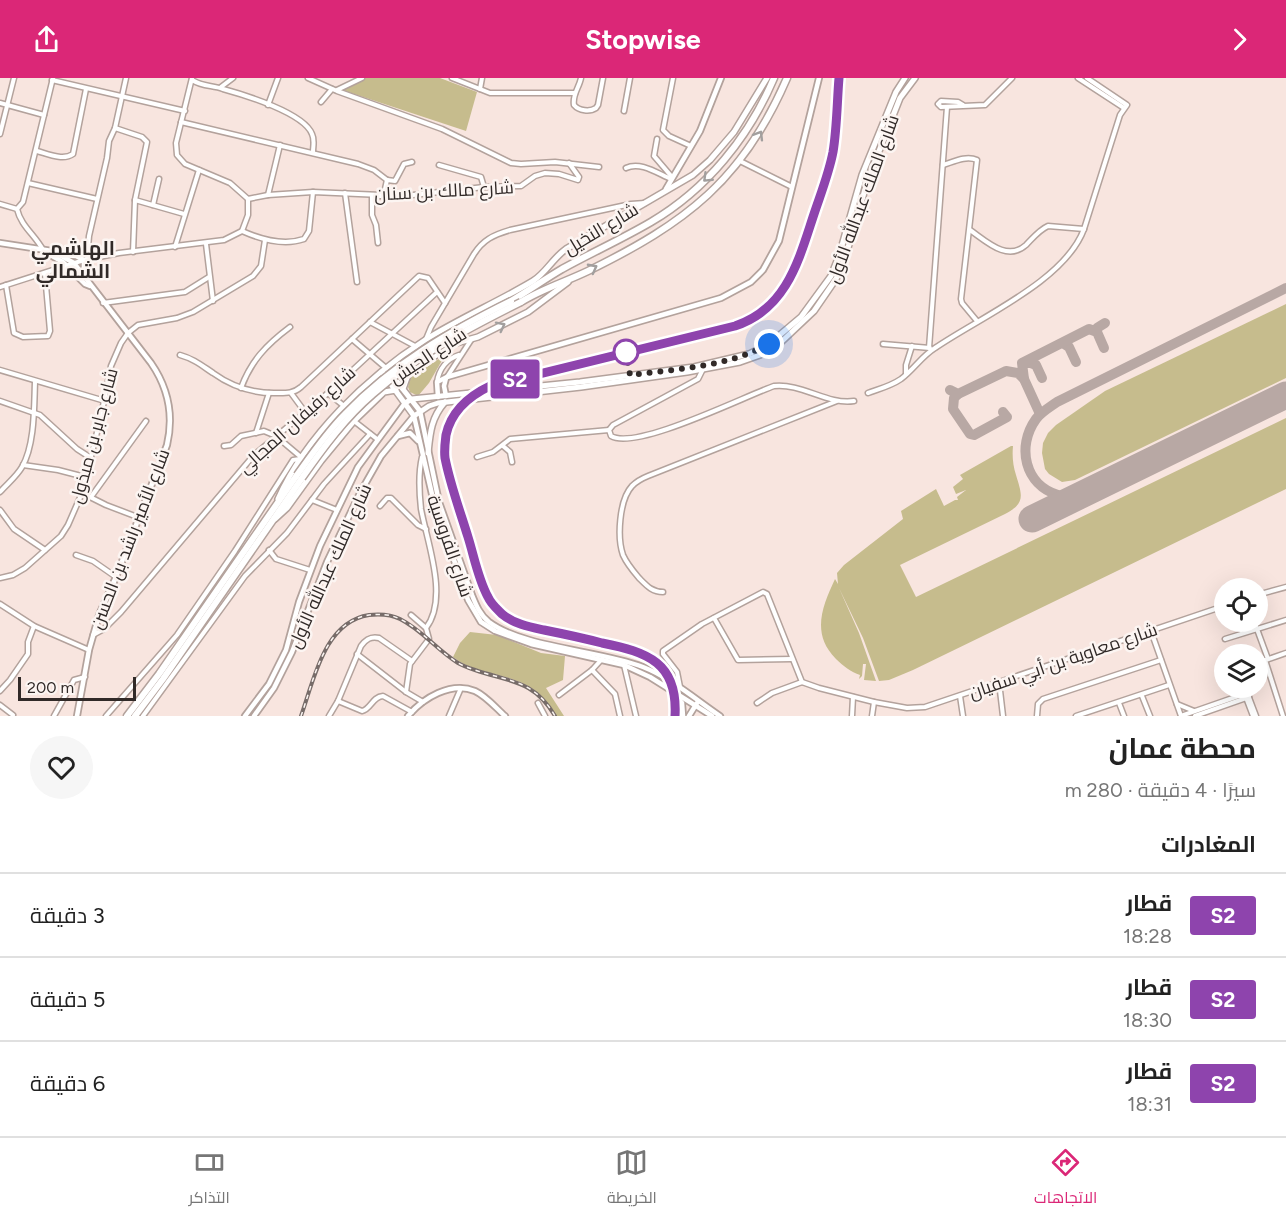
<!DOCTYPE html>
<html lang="ar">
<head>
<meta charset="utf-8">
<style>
  body { margin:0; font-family:Figtree,Cairo,sans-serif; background:#f6f6f6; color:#222; direction:rtl; height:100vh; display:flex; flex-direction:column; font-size:22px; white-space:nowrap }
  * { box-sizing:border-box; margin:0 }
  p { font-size:20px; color:#767676 }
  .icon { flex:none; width:33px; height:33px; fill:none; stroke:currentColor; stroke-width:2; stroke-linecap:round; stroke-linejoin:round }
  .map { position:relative; height:638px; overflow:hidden; direction:ltr }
  .sheet { display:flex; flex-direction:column; background:#fff; flex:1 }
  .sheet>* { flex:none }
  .badge { padding:0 12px; border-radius:4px; font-size:21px; line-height:39px }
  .fabs { position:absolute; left:1214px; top:500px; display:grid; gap:12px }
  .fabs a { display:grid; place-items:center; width:54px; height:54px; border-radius:50%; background:#fff; box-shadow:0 6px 24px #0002; font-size:30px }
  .scale { position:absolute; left:18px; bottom:15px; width:118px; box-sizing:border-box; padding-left:6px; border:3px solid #312a28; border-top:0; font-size:16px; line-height:21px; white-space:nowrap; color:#312a28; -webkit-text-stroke:4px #fcf5f2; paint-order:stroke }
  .you { position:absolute; width:30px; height:30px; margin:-15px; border:4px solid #fff; border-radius:50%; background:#1a73e8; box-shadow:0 0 0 9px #1a73e833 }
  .map>.badge { position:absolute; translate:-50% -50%; box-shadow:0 0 0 3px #fff }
  h2 { padding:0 30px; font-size:22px; line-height:54px }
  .round { display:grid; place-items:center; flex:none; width:63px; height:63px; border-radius:32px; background:#f6f6f6 }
  .summary { display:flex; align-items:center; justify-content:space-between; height:102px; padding:0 30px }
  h1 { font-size:28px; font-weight:700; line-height:45px }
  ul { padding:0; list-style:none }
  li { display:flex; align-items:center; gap:18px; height:84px; padding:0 30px; border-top:2px solid #e0e0e0 }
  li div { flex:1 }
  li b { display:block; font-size:22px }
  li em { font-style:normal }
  li .badge { min-width:66px; font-weight:700; text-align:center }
  header { display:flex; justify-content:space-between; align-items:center; height:78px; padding:0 30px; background:#db2777; color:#fff; font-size:27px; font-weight:700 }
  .menu { display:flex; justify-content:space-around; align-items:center; height:84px; border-top:2px solid #e0e0e0; background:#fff; font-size:16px; color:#767676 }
  .menu a { display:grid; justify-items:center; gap:3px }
  .menu .active { color:#db2777 }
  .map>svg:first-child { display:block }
</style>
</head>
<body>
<header><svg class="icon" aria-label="forward" viewBox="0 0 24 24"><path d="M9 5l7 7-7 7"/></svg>Stopwise<svg class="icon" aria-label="share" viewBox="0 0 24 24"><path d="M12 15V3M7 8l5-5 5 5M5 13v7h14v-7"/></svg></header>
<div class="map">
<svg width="1286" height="638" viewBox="0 0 1286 638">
  <rect width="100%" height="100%" fill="#f8e5df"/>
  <g fill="#c6bc8d">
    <polygon points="365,0 440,0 477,14 466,53 339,11"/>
    <polygon points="1286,226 1286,300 1075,402 1062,404 1049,396 1045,391 1042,375 1043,365 1048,355 1056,347 1105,313"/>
    <polygon points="443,278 444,279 429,305 418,318 410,314 408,309 410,300"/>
    <path d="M 1286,340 L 1286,411 L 913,592 L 889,602 L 879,603 L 863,560 L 839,510 L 859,555 L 876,603 L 864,602 L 866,586 L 863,586 L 862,598 L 859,601 L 860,597 C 851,594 843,588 836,581 C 811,556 822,529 835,501 L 838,506 L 837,495 L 844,487 L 903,441 L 901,433 L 936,411 L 944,428 L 955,422 L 958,422 L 957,419 L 966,412 L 956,416 L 953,409 L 963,401 L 960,397 L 1011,368 L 1013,368 C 1012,378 1013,388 1016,397 C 1022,417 1026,425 1005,436 L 900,487 L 916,519 Z"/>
    <path d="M 470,554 L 497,557 L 541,575 L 565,578 L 563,602 L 546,610 L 564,638 L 556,638 C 550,629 545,620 535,613 C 511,594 477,598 453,579 L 460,565 Z"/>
  </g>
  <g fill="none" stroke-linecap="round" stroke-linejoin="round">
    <g stroke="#b8a8a4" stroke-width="10">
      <polyline points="1097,254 1097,250 1105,245"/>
      <polyline points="1063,265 1069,269 1076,284"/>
      <polyline points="1023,285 1031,285 1036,287 1042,300"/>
      <polyline points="1024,301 1022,285 1089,251 1097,254 1104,270"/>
      <polyline points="950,312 958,316 1006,293 1018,295 1024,301 1040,336"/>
      <polyline points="958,316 954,320 953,331 970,356 974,357 1007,339 1003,334"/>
      <path d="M 1081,417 C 1074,417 1065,419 1058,417 C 1025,407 1016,369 1036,341 C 1041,334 1050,329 1057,324 L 1286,210"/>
    </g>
    <polyline stroke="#b8a8a4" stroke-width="27" points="1032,441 1286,317"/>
    <defs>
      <g id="street">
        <polyline points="308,0 337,13 442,51 511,85 521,86 555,84 599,89"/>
        <polyline points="452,0 490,15 575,15"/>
        <path d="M 581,0 C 579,10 572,17 574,27 C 579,33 590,34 596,30 L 598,27 L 603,0"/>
        <polyline points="673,0 663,52 669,58 691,68"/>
        <polyline points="1078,0 1124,30"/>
        <polyline points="52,2 185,33"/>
        <path d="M 192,2 C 203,9 212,7 223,11 C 245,17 304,35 312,56 C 315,62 313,68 313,74"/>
        <polyline points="221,9 233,0"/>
        <polyline points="480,11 482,0"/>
        <polyline points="337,12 362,0"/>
        <polyline points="321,24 332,11"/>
        <polyline points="0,25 44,37"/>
        <polyline points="268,27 278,0"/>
        <polyline points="963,27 958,24 941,23 938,26 941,29 985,27 1012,0"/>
        <polyline points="624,33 630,0"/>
        <polyline points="181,44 358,86 374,92 387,102"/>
        <polyline points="115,50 142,59 147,64 135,122 133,174"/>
        <polyline points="0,56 14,0"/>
        <polyline points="657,61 654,78 672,99"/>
        <path d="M 37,73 C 48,76 63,83 73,76 L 86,11"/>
        <polyline points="740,83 792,109"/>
        <polyline points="439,87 481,99 484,109"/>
        <path d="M 943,87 C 953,84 966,77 977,82 L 961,221 L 962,225 L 977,243"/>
        <path d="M 626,90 C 640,83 657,95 671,101"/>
        <polyline points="387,102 395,103 404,86 412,84"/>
        <polyline points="28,105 97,121"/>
        <polyline points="345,115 357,204"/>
        <polyline points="268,117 280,67"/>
        <polyline points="372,118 372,137 376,147 378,165"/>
        <polyline points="380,118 385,111 387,102"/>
        <polyline points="248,121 268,117 313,114 404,118 484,109 521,108 535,98 545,95 559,96 578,102 579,99 569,85"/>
        <polyline points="135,122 184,136"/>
        <path d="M 0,126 L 17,131 C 21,148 35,157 43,172"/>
        <polyline points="153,127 159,101"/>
        <polyline points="17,131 23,124 53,0"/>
        <path d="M 970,152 C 986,163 1007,184 1026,167 C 1033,160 1039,152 1048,148 L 1084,151"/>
        <path d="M 242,153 C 260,161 284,168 304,161 L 309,153 L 313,114"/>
        <polyline points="206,166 213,223"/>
        <polyline points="175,169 199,92"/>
        <polyline points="87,182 89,158 107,80 109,63 115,50 126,0"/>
        <polyline points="6,207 14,255 23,259 48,258 50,253 45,196"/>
        <polyline points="0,209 84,182 119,175 224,162 242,153 248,137 248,121 230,105 185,86 177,77 176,65 192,0"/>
        <polyline points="103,225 185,214 209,199"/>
        <polyline points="370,244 415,268"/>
        <polyline points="352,261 386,290"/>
        <path d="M 426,261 L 431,249 L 474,176 C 483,162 493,157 510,152 L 631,126 L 645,125"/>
        <polyline points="883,266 930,270"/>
        <polyline points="929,270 947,29"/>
        <path d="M 180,277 C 194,281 201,287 213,295 C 231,308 251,315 274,315 C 285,315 293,316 301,309 L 419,198 L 428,200 L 445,225"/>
        <path d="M 703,291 L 698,301 L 613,347 L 609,352 L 611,358 C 636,373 745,318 774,308 C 802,305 827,327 854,323"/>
        <polyline points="0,292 105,323"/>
        <polyline points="906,296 906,287 912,268"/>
        <polyline points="447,299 471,262"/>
        <path d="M 437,304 C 439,291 447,281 459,277"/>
        <path d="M 241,310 C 251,283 266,267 290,249"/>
        <polyline points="291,315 305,334"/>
        <polyline points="328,315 344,328"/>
        <path d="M 868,315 C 879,311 891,308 901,301 C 914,291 922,278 935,270 C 980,239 1065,203 1084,151 L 1120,37 L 1127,27 L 1087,0"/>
        <polyline points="0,323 40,337 77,371 91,380"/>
        <polyline points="354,343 377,361"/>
        <polyline points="256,355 269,315"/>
        <polyline points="224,368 231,367 241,358 264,353 276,358 302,380"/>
        <polyline points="503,368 510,374 512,384"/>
        <path d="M 422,379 C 418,396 419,413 421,431 C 427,464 449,520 426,550"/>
        <polyline points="477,379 493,374 510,361 609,352"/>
        <polyline points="23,387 58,392 85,399"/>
        <path d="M 0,414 C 7,406 17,398 22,389 C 35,367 34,328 35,304"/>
        <polyline points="82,415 106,427 140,440"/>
        <polyline points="91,419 146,343"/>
        <polyline points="312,422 337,432"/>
        <polyline points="380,428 387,420 391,420 418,447 426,451"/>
        <polyline points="0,432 14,451 45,472"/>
        <polyline points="269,472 276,481 310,492"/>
        <polyline points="76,477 93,483 116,499"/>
        <polyline points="0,500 13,497 25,490 61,458 68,447 82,415 101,338 111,288 121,265 128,255 138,247 177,240 193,234 253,198 261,188 265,162"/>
        <path d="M 663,514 C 652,514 647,508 639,500 C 633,493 627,486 623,477 C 617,460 619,422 632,408 C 637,403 643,400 648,398 L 837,323"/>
        <polyline points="1257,517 1286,509"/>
        <polyline points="0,526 34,548 89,572"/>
        <polyline points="714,540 738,582 792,581"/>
        <polyline points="1254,543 1268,581"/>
        <polyline points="1151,553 1181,638"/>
        <polyline points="93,557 104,551 121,534 254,377 328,315 437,214"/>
        <polyline points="1225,561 1286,542"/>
        <polyline points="357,576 406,614 423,624"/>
        <polyline points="1265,582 1283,638"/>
        <polyline points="1257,585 1286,575"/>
        <polyline points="624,587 636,638"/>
        <polyline points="592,592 615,616 620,638"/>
        <polyline points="999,604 1003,638"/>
        <polyline points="680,609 677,594 663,576 663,573 702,546 763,514 767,516 802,604 819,610 874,624 907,630 925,629 1224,528"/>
        <polyline points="1242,609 1253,638"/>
        <polyline points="1245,609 1256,638"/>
        <polyline points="0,613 10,602 28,576 28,564 34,548"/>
        <polyline points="406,614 410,586 429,561 426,550 411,537"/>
        <polyline points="559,617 592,592 602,581"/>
        <polyline points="960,618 963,638"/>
        <polyline points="1142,618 1150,638"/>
        <path d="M 338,623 L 362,633 C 371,631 372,619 383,618 L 412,634"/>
        <polyline points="538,625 545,638"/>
        <polyline points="757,625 772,615 802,604"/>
        <polyline points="1119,625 1124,638"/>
        <polyline points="1177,626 1194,633"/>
        <polyline points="0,627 13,637"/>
        <polyline points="54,638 74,602 85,599"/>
        <polyline points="106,638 177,557 235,473 293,382 300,381"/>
        <polyline points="143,638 245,498 287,455 324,406 370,356"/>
        <path d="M 329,638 L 338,623 L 361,568 C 366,561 371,558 379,560 L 412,583"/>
        <polyline points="449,638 461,610"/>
        <polyline points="852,638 853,619"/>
        <polyline points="872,638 874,624"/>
        <polyline points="1037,638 1038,626 1043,621 1161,582"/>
        <polyline points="1076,638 1169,607"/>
        <polyline points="1181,638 1247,615"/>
        <polyline points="1195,638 1249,619"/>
      </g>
      <g id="secondary">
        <polyline points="666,111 700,53 721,0"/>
        <path d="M 0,165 L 52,173 L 74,185 L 151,285 C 169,311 174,337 167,367 L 116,499 L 99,537 L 89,572 L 77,638"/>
        <polyline points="43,173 63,184 85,206 90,208"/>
        <polyline points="61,177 76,178 84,182 84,197"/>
        <polyline points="446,318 444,308 446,300"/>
        <polyline points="438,319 437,304 447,299 721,220 751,204 763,192 779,163 819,0"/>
        <path d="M 420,333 L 439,424 L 472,517 C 476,527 480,537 489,544 C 524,570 599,572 643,589 C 671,600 695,621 720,638"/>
        <polyline points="414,338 434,425 468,522 481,544 495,553 531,566 624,587 650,599 712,638"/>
        <polyline points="398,358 410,355 418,363"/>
        <polyline points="675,617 682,625 683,638"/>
        <polyline points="245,638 269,606 286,572 299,524 320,468 358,389 405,325"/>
        <polyline points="254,638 274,610 292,574 327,484 360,415 381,378 414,338"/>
        <path d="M 408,638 C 423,620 451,603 475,613 C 486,618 496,630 505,638"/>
        <polyline points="689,638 697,625"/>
      </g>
      <g id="primary">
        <polyline points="382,294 414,338 429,328 438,325 581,309 687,294 740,284 760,277 779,266 814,233 836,201 845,180 868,101 900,20 915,0"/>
        <polyline points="391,296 420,333"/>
        <polyline points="403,311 408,297 445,271 453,266 478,259 528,234 568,204"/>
        <polyline points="405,325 412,321 580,304 694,289 749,276 769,266 801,239 831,198 839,178 862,97 896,14 905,0"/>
        <path d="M 428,375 C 430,355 431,340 445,324"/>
        <path d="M 278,421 C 306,358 367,299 425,262 C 460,240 498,224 533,203 C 546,195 553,180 566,171 L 693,97 L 710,82 L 734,54 L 767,0"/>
        <polyline points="275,441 287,430 321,383 354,343 384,314 396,312"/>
      </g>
      <g id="highway">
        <path d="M 511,223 C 528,213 545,201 562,191 C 591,175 622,161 651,144 C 707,111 749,59 774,0"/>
        <path d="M 521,224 C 542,211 565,204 588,193 C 686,145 743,102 787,0"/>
        <polyline points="127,638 159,596 297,397"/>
        <polyline points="135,638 163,601 302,400"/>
      </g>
    </defs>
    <use href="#street" stroke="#b3a29c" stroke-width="7"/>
    <use href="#secondary" stroke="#b3a29c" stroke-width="8"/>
    <use href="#primary" stroke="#b3a29c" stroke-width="8"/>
    <use href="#highway" stroke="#b3a29c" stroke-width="9"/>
    <use href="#street" stroke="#fff" stroke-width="4"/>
    <use href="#secondary" stroke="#fff" stroke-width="4.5"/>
    <use href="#primary" stroke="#fff" stroke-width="5"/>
    <use href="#highway" stroke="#fff" stroke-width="6"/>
    <defs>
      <g id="rail">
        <path d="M 301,638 C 314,602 324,544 369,537 C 379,536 390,536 400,541 C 422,552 437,572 458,585 C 463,588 469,590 475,592 C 510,604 534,602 555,638"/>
        <path d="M 675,638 C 677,585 648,574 602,564 C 583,560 564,556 544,552 C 530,549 514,546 502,536 C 497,531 491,526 488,519 C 478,501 474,478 468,459 C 460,433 450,406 445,380 C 444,372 445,365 446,357 C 451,334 469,317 490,308 L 735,248 C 787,231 799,181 814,136 C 821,115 829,95 833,74 C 837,50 837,24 839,0"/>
      </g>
    </defs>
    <use href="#rail" stroke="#776c69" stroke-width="4"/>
    <use href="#rail" stroke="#fcf5f2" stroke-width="1.5" stroke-dasharray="4.5" stroke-linecap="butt"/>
    <defs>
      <g id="highway-bridge">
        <path d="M 297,397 C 312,376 327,354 345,336 C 393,286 450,253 511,223"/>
        <path d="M 302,400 C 323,370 345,340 373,316 C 417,277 469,250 521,224"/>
      </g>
    </defs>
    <use href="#highway-bridge" stroke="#b3a29c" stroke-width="9" stroke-linecap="butt"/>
    <use href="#highway-bridge" stroke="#fff" stroke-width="6"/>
  </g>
  <defs><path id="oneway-chevron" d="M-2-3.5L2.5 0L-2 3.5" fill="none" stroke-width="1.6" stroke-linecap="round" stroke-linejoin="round" transform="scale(1.5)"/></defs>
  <g stroke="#a29f9e">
    <use href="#oneway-chevron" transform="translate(759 57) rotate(-59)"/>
    <use href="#oneway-chevron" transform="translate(707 100) rotate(136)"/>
    <use href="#oneway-chevron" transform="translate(593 190) rotate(-28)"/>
    <use href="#oneway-chevron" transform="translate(501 248) rotate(-27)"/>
  </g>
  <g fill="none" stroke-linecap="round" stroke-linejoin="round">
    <defs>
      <path id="line" d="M 675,638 C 678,585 648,574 602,565 C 583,560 564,556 544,552 C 530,549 514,546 502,536 C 497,531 491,526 488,519 C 478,501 474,478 468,459 C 460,433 450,406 445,380 C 444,372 445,365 446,357 C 451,334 469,318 490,308 L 735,248 C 787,231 799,181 814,136 C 821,115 829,95 833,74 C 837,50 837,24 839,0"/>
    </defs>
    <use href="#line" stroke="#fff" stroke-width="14"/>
    <use href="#line" stroke="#8e44ad" stroke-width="9"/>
    <path stroke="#312a28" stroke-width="6" stroke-dasharray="0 10.8" d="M 626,274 L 630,297 C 676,291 728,289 769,266"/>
  </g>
  <circle fill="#fff" stroke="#8e44ad" stroke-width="3" cx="626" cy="274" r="12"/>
  <g text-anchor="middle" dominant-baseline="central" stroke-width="5" stroke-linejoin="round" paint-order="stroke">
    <g font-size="18" fill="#312a28" stroke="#fcf5f2">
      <text transform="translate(444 113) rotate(-3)">شارع مالك بن سنان</text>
      <text transform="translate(863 121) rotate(-70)">شارع الملك عبدالله الأول</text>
      <text transform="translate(601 151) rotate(-31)">شارع النخيل</text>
      <text transform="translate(428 278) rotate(-33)">شارع الجيش</text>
      <text transform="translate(297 342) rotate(-42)">شارع رفيفان المجالي</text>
      <text transform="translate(94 358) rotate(-75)">شارع جابر بن مبذول</text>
      <text transform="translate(130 461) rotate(-69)">شارع الأمير راشد بن الحسن</text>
      <text transform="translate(450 468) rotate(71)">شارع الفروسية</text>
      <text transform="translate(330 488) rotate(-66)">شارع الملك عبدالله الأول</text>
      <text transform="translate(1063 583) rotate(-19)">شارع معاوية بن أبي سفيان</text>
    </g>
    <g font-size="20" font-weight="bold" fill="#312a28" stroke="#fcf5f2">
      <text x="73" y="170">الهاشمي<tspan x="73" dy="23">الشمالي</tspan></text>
    </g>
  </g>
</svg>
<div class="fabs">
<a><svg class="icon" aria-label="locate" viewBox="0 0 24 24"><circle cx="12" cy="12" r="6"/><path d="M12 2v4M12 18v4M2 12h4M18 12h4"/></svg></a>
<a><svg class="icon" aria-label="layers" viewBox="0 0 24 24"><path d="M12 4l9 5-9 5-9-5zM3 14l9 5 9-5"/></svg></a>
</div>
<div class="scale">200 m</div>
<div class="you" style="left:769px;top:266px"></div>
<b class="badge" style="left:515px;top:301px;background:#8e44ad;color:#fff">S2</b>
</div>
<section class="sheet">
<div class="summary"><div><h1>محطة عمان</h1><p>سيرًا · 4 دقيقة · 280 m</p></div><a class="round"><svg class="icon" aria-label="heart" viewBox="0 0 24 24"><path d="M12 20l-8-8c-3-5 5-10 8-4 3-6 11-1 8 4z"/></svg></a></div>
<h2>المغادرات</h2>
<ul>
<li><span class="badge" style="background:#8e44ad;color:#fff">S2</span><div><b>قطار</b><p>18:28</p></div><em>3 دقيقة</em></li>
<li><span class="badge" style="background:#8e44ad;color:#fff">S2</span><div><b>قطار</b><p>18:30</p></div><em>5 دقيقة</em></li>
<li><span class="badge" style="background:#8e44ad;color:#fff">S2</span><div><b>قطار</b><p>18:31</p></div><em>6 دقيقة</em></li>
</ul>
</section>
<nav class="menu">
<a class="active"><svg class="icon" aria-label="directions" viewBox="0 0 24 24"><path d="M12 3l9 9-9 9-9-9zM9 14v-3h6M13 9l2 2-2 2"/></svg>الاتجاهات</a>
<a><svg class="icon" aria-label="map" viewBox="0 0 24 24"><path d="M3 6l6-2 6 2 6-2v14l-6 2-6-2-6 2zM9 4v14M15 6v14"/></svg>الخريطة</a>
<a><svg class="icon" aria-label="tickets" viewBox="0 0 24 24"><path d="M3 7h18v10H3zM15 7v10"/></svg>التذاكر</a>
</nav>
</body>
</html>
